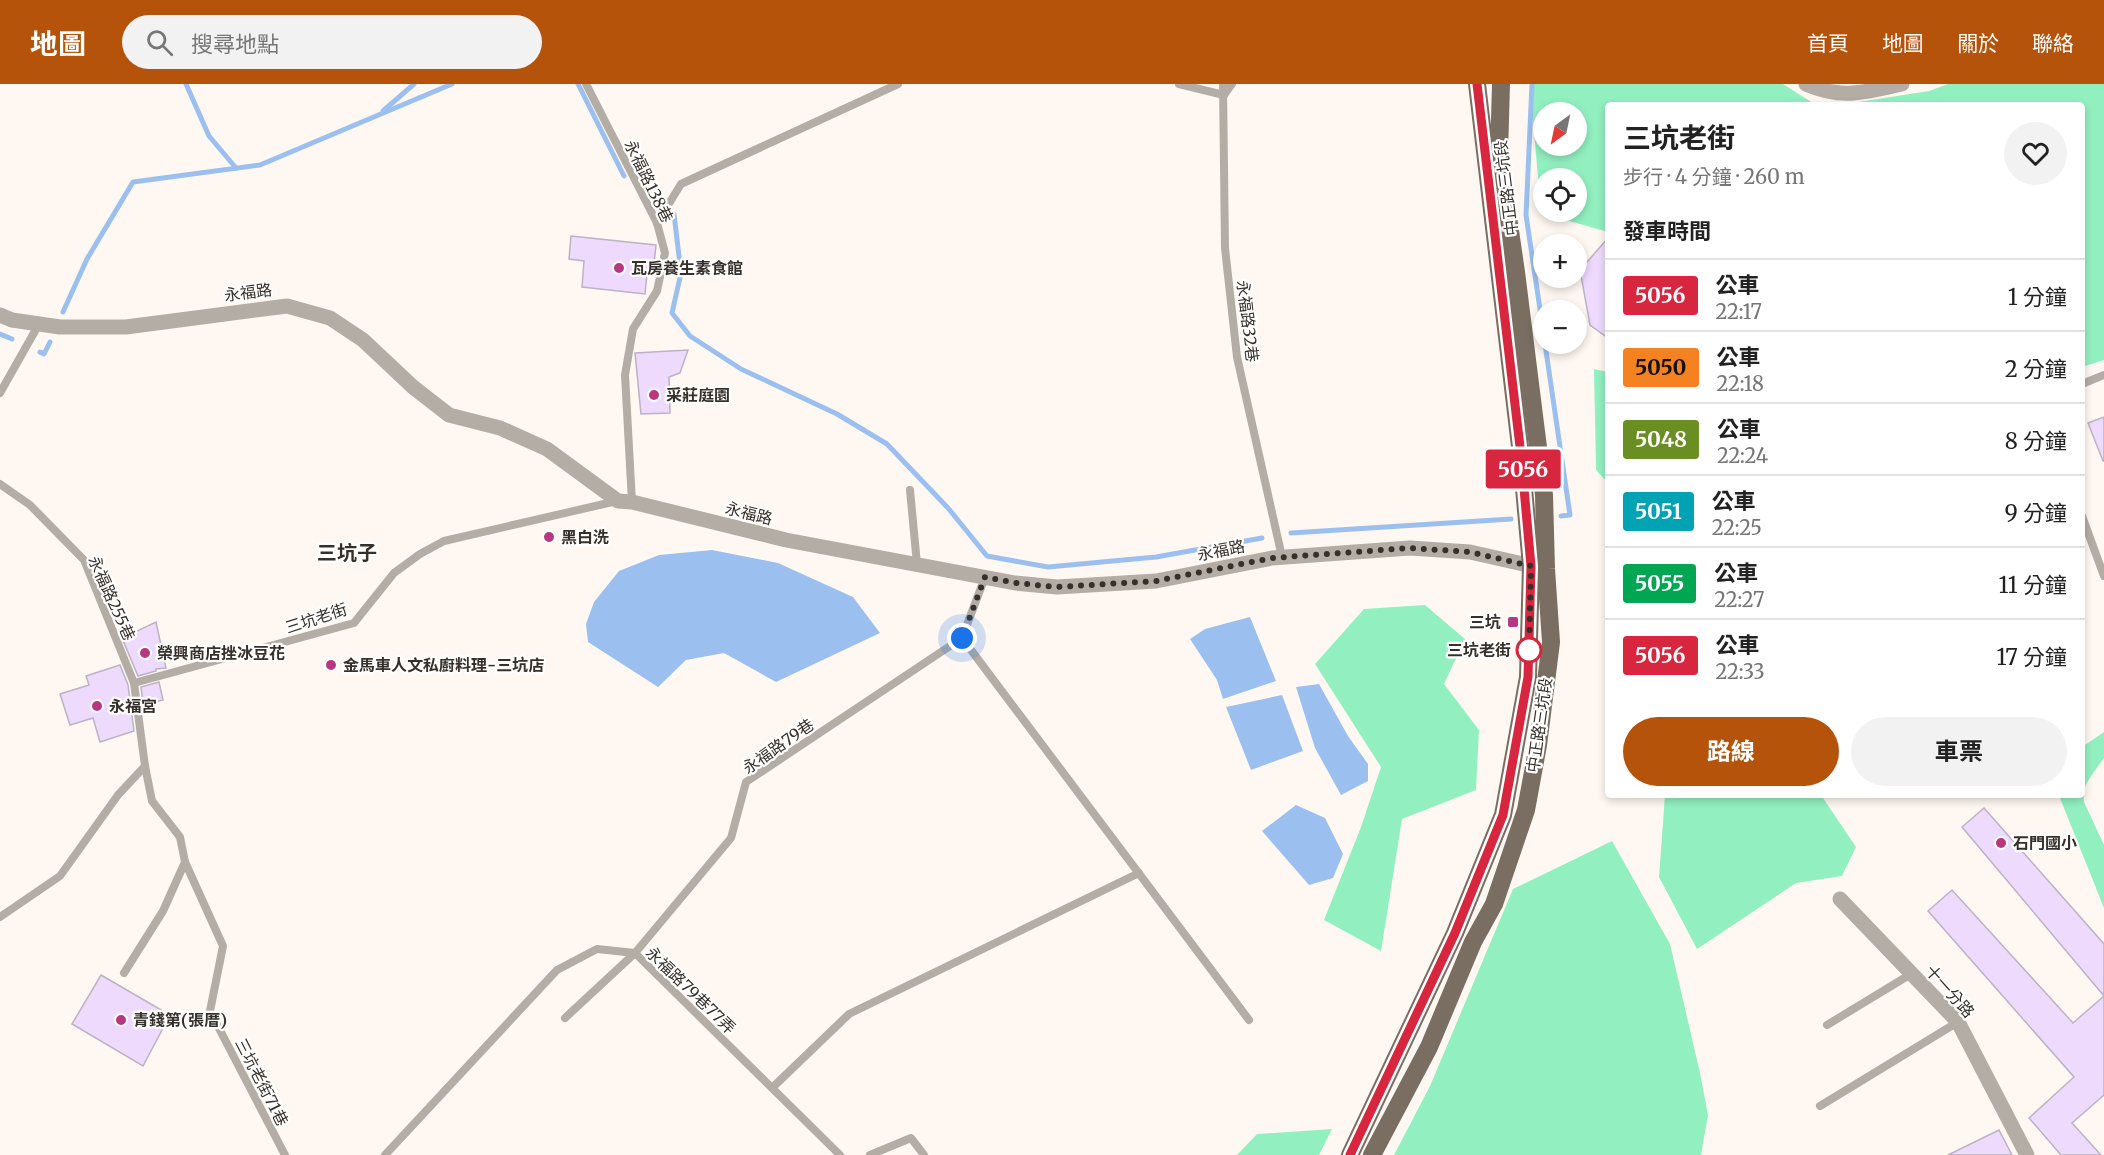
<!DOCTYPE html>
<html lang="zh-TW">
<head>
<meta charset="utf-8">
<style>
  body { margin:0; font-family:Merriweather,"Noto Sans TC",serif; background:#f2f2f2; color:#222; height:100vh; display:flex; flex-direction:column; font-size:22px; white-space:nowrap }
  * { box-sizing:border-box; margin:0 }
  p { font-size:20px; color:#767676 }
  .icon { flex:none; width:33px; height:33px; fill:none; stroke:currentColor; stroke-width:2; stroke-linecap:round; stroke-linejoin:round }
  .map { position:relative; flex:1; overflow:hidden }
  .side { position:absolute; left:1605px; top:18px; width:480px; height:696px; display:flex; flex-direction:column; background:#fff; border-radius:6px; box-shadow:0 3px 9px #0003 }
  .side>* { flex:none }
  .badge { padding:0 12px; border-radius:4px; font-size:21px; line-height:39px }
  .needle { width:39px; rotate:213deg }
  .fabs { position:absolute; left:1533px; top:18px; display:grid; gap:12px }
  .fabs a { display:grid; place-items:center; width:54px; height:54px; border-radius:50%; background:#fff; box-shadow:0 3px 9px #0003; font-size:30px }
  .you { position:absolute; width:30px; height:30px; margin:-15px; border:4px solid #fff; border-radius:50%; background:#1a73e8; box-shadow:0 0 0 9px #1a73e833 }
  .map>.badge { position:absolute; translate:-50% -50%; box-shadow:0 0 0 3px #fff }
  h2 { padding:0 18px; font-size:22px; line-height:54px }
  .round { display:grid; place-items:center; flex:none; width:63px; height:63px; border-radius:32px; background:#f2f2f2 }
  .overview { display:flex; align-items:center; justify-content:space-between; height:102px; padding:0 18px }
  h1 { font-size:28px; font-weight:700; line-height:45px }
  .primary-button { display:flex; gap:12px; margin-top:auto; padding:12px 18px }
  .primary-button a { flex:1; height:69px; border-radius:36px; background:#b45309; color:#fff; font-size:24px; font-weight:700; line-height:69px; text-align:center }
  .primary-button a+a { background:#f2f2f2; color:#222 }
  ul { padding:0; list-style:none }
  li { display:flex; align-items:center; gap:18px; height:72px; padding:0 18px; border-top:2px solid #e0e0e0 }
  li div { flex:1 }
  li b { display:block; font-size:22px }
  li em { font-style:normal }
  li .badge { min-width:66px; font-weight:700; text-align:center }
  header { display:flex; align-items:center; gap:36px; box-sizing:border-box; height:84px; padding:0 30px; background:#b45309; color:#fff }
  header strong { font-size:28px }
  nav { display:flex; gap:33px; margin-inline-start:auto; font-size:21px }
  .search { width:420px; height:54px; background:#f2f2f2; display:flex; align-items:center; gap:15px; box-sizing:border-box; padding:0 21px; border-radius:33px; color:#767676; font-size:22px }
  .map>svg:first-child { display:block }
</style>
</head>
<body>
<header>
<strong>地圖</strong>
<div class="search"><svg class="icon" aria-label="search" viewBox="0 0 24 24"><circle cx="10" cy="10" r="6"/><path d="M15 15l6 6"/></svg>搜尋地點</div>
<nav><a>首頁</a><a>地圖</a><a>關於</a><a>聯絡</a></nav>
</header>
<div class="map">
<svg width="2104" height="1071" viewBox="0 0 2104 1071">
  <rect width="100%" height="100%" fill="#fff8f2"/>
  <g fill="#92f0c0" fill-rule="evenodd">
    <path d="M 1530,0 L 1783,0 L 1816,21 L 1608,21 L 1608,148 L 1541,129 ZM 1576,28 L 1576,62 L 1544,62 L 1544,28 ZM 1576,94 L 1576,128 L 1544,128 L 1544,94 Z"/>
    <polygon points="1948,0 2104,0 2104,276 2082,283 2082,21 1839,21 1929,7"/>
    <polygon points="1594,285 1608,288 1608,399 1596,386"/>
    <polygon points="1425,521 1465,555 1444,600 1479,646 1476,706 1402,735 1381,867 1324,836 1361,743 1381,683 1315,580 1364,525"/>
    <polygon points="2104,648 2104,674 2091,692 2083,706 2084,718 2104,761 2104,824 2060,714 2061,711 2082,711 2082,663"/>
    <polygon points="1665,711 1821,711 1856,763 1842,792 1796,799 1697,865 1659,793"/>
    <polygon points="1612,757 1670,860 1700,989 1708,1031 1701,1071 1394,1071 1430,1002 1513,805"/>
    <polygon points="1332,1045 1319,1071 1237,1071 1257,1050"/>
  </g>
  <g fill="#9bc0ef">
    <polygon points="712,466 778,479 853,513 880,549 776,598 724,569 686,576 658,603 588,558 586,540 594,518 619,487 659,471"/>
    <polygon points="1250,533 1276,597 1223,615 1217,596 1190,555 1205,545"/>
    <polygon points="1319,600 1348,652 1368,680 1368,697 1341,711 1315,664 1296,603"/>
    <polygon points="1282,611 1303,667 1251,686 1226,623"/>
    <polygon points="1296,721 1325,734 1343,770 1333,794 1309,801 1262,747"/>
  </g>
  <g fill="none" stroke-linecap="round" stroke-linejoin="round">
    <g stroke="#9bc0ef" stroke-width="5">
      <polyline points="186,0 209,52 236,84"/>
      <polyline points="578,0 624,92"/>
      <polyline points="1532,0 1526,131 1544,252"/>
      <polyline points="383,27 414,0"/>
      <polyline points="674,130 681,189 672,229 690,252 741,285 837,330 887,360 948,424 987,472 1048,483 1156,473 1262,454"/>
      <polyline points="63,228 87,175 133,98 260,81 452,0"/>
      <polyline points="0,250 12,255"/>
      <polyline points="1545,260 1570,431 1561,432"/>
      <polyline points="40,268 44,270 50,258"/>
      <polyline points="1291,449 1511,435"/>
    </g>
  </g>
  <g fill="#eedafd" stroke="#bdb2c4" stroke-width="1.5">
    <polygon points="571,152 656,161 653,191 647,190 645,210 582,203 584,177 569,175"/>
    <polygon points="1608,154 1608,254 1590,241 1580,186"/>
    <polygon points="688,266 680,289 669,293 670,329 641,330 635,269"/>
    <polygon points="2104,333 2104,377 2103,377 2088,339"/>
    <polygon points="156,538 166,584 156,585 156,587 138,592 122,554"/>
    <polygon points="120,581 128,601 134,647 100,658 93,634 70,641 60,610 89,601 86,592"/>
    <polygon points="159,598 163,616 143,621 141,603"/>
    <polygon points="1984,724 2104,860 2104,1011 2072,1039 2101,1071 2061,1071 2029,1034 2074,993 1928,827 1952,806 2073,939 2104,912 1962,743"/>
    <polygon points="101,891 170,931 143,982 72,940"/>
    <polygon points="1999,1046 2012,1071 1948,1071"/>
  </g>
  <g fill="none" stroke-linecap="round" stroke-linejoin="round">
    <g stroke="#b3ada6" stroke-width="8">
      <polyline points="586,0 657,139 665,169 657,207 633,245 625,291 632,418"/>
      <polyline points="1179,0 1224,11"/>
      <polyline points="1223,0 1225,164 1237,273 1282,473"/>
      <polyline points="1224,11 1232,0"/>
      <polyline points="657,139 681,100 898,0"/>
      <polyline points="2082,300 2104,291"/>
      <polyline points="0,309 39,240"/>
      <polyline points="0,400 30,421 84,476 134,599 145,682 152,717 180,753 185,778 223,862 210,927 285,1071"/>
      <polyline points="910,406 917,480"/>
      <polyline points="2082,432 2104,492"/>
      <polyline points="962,554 1249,936"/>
      <polyline points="134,599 354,539 394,489 420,470 444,457 617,417"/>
      <polyline points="0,833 60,792 118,711 145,682"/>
      <polyline points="124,889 163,827 185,778"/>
      <polyline points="565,934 635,869 731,754 746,698 962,554 985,493"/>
      <polyline points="1827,941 1911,890"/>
      <polyline points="772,1004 849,930 1139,789"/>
      <polyline points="1820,1022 1958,938"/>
      <polyline points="385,1071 557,886 597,865 635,869 840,1071"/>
      <polyline points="870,1071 911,1054 924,1071"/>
    </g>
    <g stroke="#b3ada6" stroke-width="15">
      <path d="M 1806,0 C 1843,16 1864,8 1902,0"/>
      <polyline points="0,231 12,236 60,243 126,243 287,222 330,234 363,256 413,303 449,331 500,344 547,365 618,417 632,418 786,456 1015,499 1057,503 1156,497 1272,474 1410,464 1470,468 1541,484"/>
      <polyline points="1840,815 1958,938 2027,1071"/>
    </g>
    <g stroke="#796e61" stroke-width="18">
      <polyline points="1350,1071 1455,849 1503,731 1528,593 1531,482 1521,371 1477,0"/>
      <polyline points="1372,1071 1429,963 1473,858 1494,820 1526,726 1538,661 1551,558 1546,485 1544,411 1516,188 1499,71 1501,0"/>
    </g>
  </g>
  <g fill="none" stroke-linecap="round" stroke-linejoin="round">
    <defs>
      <polyline id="line" points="1350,1071 1455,849 1503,731 1528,593 1531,482 1521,371 1477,0"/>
    </defs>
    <use href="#line" stroke="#fff" stroke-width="14"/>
    <use href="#line" stroke="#d7263d" stroke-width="9"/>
    <polyline stroke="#37302a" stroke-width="6" stroke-dasharray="0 10.8" points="962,554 985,493 1016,499 1057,503 1156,497 1272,474 1410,464 1470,468 1531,482 1529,572 1529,566"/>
  </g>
  <g fill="#b73781" stroke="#fff" stroke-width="2">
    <circle cx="619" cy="184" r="6"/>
    <circle cx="654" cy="311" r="6"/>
    <circle cx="549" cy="453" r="6"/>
    <rect x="1507" y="532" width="12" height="12" rx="3"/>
    <circle cx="145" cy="569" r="6"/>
    <circle cx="331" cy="581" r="6"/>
    <circle cx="97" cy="622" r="6"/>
    <circle cx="2001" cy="759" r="6"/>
    <circle cx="121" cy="936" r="6"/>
  </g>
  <circle fill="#fff" stroke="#d7263d" stroke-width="3" cx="1529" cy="566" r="12"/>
  <g text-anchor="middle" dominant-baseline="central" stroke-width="4.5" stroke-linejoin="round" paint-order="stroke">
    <g font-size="16" fill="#37302a" stroke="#fff">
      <text transform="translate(649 97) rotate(64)">永福路138巷</text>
      <text transform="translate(1506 104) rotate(-97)">中正路三坑段</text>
      <text transform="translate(248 208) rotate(-7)">永福路</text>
      <text transform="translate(1248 237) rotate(83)">永福路32巷</text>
      <text transform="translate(749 429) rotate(14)">永福路</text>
      <text transform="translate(1221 466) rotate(-11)">永福路</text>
      <text transform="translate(112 514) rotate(66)">永福路255巷</text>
      <text transform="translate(316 534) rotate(-18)">三坑老街</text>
      <text transform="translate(1539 641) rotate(-82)">中正路三坑段</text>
      <text transform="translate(778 662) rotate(-35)">永福路79巷</text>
      <text transform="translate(691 906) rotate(44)">永福路79巷77弄</text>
      <text transform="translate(1950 907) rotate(48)">十一分路</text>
      <text transform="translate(262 998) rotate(63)">三坑老街71巷</text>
    </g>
    <g font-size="16" font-weight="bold" fill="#37302a" stroke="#fff" text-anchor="start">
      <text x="631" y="184">瓦房養生素食館</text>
      <text x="666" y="311">采莊庭園</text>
      <text x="561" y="453">黑白洗</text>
      <text x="1501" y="538" text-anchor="end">三坑</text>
      <text x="157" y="569">榮興商店挫冰豆花</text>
      <text x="343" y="581">金馬車人文私廚料理-三坑店</text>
      <text x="109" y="622">永福宮</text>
      <text x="2013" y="759">石門國小</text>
      <text x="133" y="936">青錢第(張厝)</text>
    </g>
    <g font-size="16" font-weight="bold" fill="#37302a" stroke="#fff" text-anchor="end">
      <text x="1511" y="566">三坑老街</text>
    </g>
    <g font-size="20" font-weight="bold" fill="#37302a" stroke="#fff">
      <text x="347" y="468">三坑子</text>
    </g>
  </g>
</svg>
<div class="fabs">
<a><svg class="needle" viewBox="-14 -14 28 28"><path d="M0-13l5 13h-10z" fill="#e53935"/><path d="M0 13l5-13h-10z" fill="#767676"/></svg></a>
<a><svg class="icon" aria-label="locate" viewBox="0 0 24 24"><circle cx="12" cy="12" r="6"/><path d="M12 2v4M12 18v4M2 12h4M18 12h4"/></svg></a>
<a>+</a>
<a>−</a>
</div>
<div class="you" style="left:962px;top:554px"></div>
<b class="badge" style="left:1523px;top:385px;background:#d7263d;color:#fff">5056</b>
<section class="side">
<div class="overview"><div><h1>三坑老街</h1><p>步行 · 4 分鐘 · 260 m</p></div><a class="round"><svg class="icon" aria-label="heart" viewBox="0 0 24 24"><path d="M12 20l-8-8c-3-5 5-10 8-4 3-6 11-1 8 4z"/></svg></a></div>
<h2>發車時間</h2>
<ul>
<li><span class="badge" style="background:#d7263d;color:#fff">5056</span><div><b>公車</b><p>22:17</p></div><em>1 分鐘</em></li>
<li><span class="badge" style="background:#f58220;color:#111">5050</span><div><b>公車</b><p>22:18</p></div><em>2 分鐘</em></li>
<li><span class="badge" style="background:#6b8e23;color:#fff">5048</span><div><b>公車</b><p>22:24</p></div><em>8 分鐘</em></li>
<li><span class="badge" style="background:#00a3b4;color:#fff">5051</span><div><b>公車</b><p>22:25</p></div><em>9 分鐘</em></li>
<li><span class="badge" style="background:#00a651;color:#fff">5055</span><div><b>公車</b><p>22:27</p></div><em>11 分鐘</em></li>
<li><span class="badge" style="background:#d7263d;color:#fff">5056</span><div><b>公車</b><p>22:33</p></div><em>17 分鐘</em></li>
</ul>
<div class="primary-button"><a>路線</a><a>車票</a></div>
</section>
</div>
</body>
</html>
